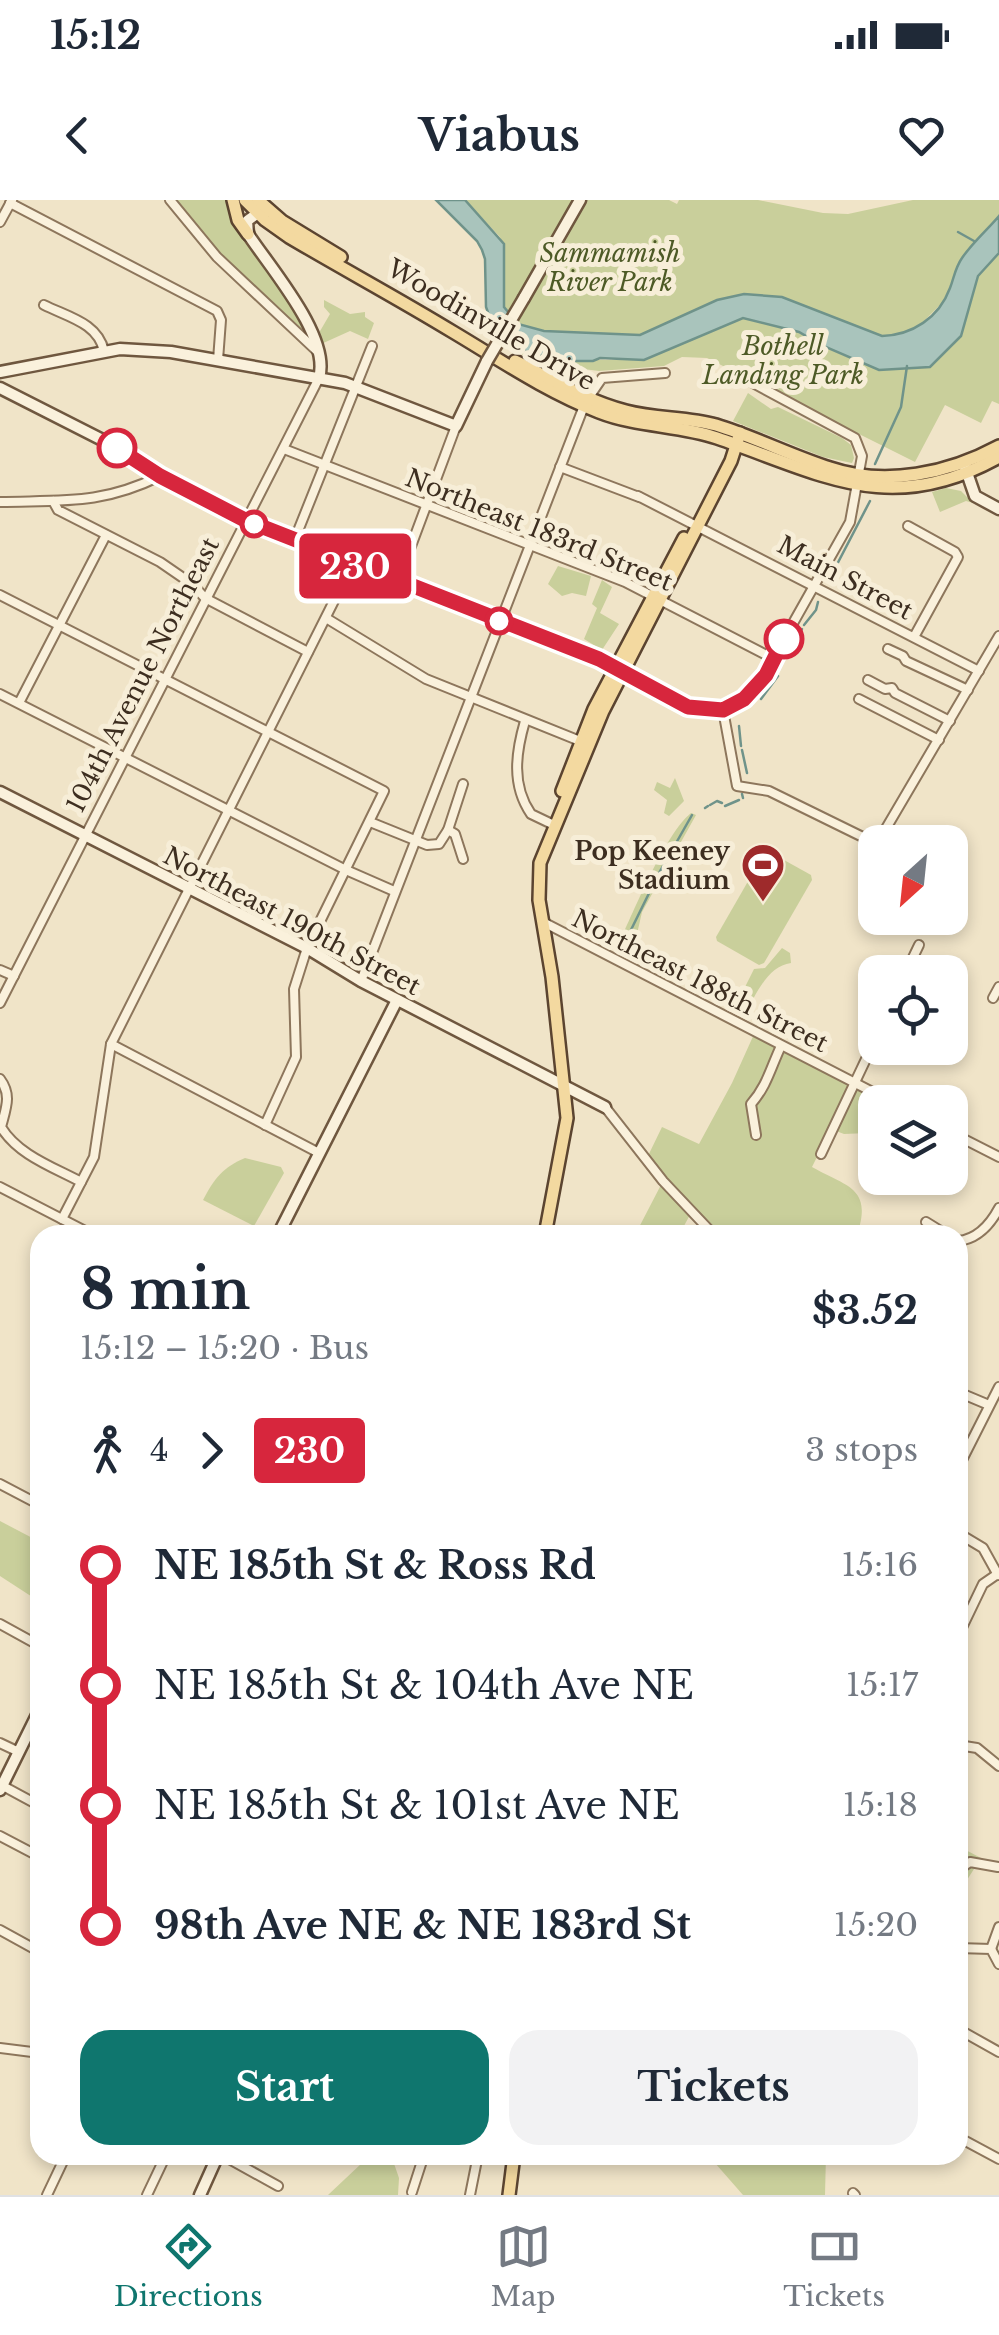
<!DOCTYPE html>
<html lang="en">
<head>
<meta charset="utf-8">
<style>
  body { margin:0; font-family:"Libre Baskerville",serif; background:#f2f2f3; color:#1f2937; height:100vh; display:flex; flex-direction:column; font-size:38px; white-space:nowrap }
  * { box-sizing:border-box; margin:0 }
  p { font-size:32px; color:#747a83 }
  .icon { flex:none; width:55px; height:55px; fill:none; stroke:currentColor; stroke-width:2; stroke-linecap:round; stroke-linejoin:round }
  .map { position:relative; flex:1; overflow:hidden }
  .panel { position:absolute; left:30px; top:1025px; width:938px; height:940px; display:flex; flex-direction:column; background:#fff; border-radius:30px; box-shadow:0 5px 15px #0003 }
  .panel>* { flex:none }
  .badge { padding:0 20px; border-radius:8px; font-size:35px; line-height:65px }
  .needle { width:65px; rotate:207deg }
  .controls { position:absolute; left:858px; top:625px; display:grid; gap:20px }
  .controls a { display:grid; place-items:center; width:110px; height:110px; border-radius:20px; background:#fff; box-shadow:0 5px 15px #0003; font-size:50px }
  .map>.badge { position:absolute; translate:-50% -50%; box-shadow:0 0 0 5px #fff }
  .legs { display:flex; align-items:center; gap:15px; height:110px; padding:0 50px; font-size:32px }
  .legs p { margin-inline-start:auto }
  .headline { display:flex; align-items:center; justify-content:space-between; height:170px; padding:0 50px }
  h1 { font-size:55px; font-weight:800; line-height:75px }
  .action { display:flex; gap:20px; margin-top:auto; padding:20px 50px }
  .action a { flex:1; height:115px; border-radius:30px; background:#0f766e; color:#fff; font-size:40px; font-weight:800; line-height:115px; text-align:center }
  .action a+a { background:#f2f2f3; color:#1f2937 }
  ul { padding:0 50px; list-style:none }
  li { display:flex; align-items:center; gap:35px; height:120px; font-size:38px }
  li i { display:grid; place-items:center; width:15px; height:100%; margin:0 12px; background:currentColor }
  li i::after { content:''; width:25px; height:25px; margin:-12px; border:8px solid; border-radius:50%; background:#fff }
  li p { margin-inline-start:auto }
  li:first-child i { background:linear-gradient(#0000 50%,currentColor 0) }
  li:last-child i { background:linear-gradient(currentColor 50%,#0000 0) }
  .status { display:flex; justify-content:space-between; align-items:center; height:70px; padding:0 50px; background:#fff; direction:ltr }
  .status svg { height:28px; fill:currentColor }
  header { display:flex; justify-content:space-between; align-items:center; height:130px; padding:0 50px; background:#fff; font-size:45px; font-weight:800 }
  .tab-bar { display:flex; justify-content:space-around; align-items:center; height:140px; border-top:2px solid #e0e1e3; background:#fff; font-size:28px; color:#747a83 }
  .tab-bar a { display:grid; justify-items:center; gap:5px }
  .tab-bar .on { color:#0f766e }
  .map>svg:first-child { display:block }
</style>
</head>
<body>
<div class="status"><b>15:12</b><svg viewBox="0 0 49 12"><path d="M0 12V9h3v3zM5 12V6h3v6zM10 12V3h3v9zM15 12V0h3v12zM26 1h20v11H26zM47 4h2v5h-2z"/></svg></div>
<header><svg class="icon" aria-label="back" viewBox="0 0 24 24"><path d="M15 5l-7 7 7 7"/></svg>Viabus<svg class="icon" aria-label="heart" viewBox="0 0 24 24"><path d="M12 20l-8-8c-3-5 5-10 8-4 3-6 11-1 8 4z"/></svg></header>
<div class="map">
<svg width="999" height="1995" viewBox="0 0 999 1995">
  <rect width="100%" height="100%" fill="#f0e4c8"/>
  <g fill="#c9cf9b">
    <polygon points="171,0 228,0 237,26 308,132 303,132 223,58"/>
    <polygon points="465,0 669,0 677,4 679,0 758,0 823,13 848,14 913,0 999,0 999,16 962,58 943,102 915,130 882,137 782,97 717,100 640,135 614,136 544,131 518,124 504,107 502,79 505,54 500,37"/>
    <polygon points="999,53 999,204 992,201 981,223 945,205 915,262 707,158 682,157 664,166 599,171 536,163 504,143 505,140 528,152 555,160 644,160 742,118 799,132 842,155 889,170 930,167 966,117 978,76"/>
    <polygon points="324,100 350,114 365,112 365,117 374,123 368,139 350,131 319,145 316,138 330,114 324,107"/>
    <polygon points="748,193 771,209 778,207 842,238 851,245 854,258 852,263 823,257 733,221"/>
    <polygon points="946,288 961,291 973,303 966,301 940,312 932,292"/>
    <polygon points="558,366 591,376 586,396 572,393 562,396 548,384"/>
    <polygon points="602,380 612,387 600,413 619,424 602,450 584,439 597,408 592,404"/>
    <polygon points="675,578 684,601 669,616 664,613 667,600 654,590 657,582 670,588"/>
    <path d="M 691,613 L 696,615 L 642,712 L 637,734 L 624,746 L 619,743 C 634,711 665,634 691,613 Z"/>
    <polygon points="766,650 811,675 812,680 764,763 759,765 717,741 716,737"/>
    <path d="M 782,748 L 790,753 L 791,763 C 767,766 755,796 744,817 L 733,811 L 754,769 L 765,768 Z"/>
    <path d="M 755,832 L 888,902 L 875,902 L 875,923 L 868,933 L 844,934 L 831,929 L 812,967 C 847,987 873,987 857,1035 L 714,1035 L 691,1013 L 679,1035 L 635,1035 L 663,981 L 646,960 L 662,927 L 699,944 L 732,883 Z"/>
    <path d="M 245,958 L 281,967 L 284,973 L 254,1026 L 203,1000 C 214,979 223,967 245,958 Z"/>
    <polygon points="0,1321 40,1342 40,1402 0,1376"/>
    <polygon points="958,1646 981,1658 958,1694"/>
    <polygon points="366,1955 391,1955 399,1978 398,1995 328,1995 362,1963"/>
    <polygon points="717,1955 826,1955 825,1995 743,1995 715,1963"/>
  </g>
  <path fill="#a9c4bc" stroke="#6f938a" stroke-width="2.5" d="M 436,0 L 465,0 L 504,44 L 504,107 L 518,124 L 544,131 L 640,135 L 717,100 L 744,94 L 782,97 L 882,136 C 912,135 939,118 950,88 C 954,78 955,68 962,58 C 972,43 987,30 999,16 L 999,53 L 978,76 L 961,136 L 930,167 L 879,170 L 821,145 L 799,132 L 743,118 L 644,160 L 600,158 L 593,161 L 564,161 L 528,152 L 505,140 L 494,129 L 486,107 L 485,59 L 482,50 L 477,41 Z"/>
  <g fill="none" stroke-linecap="round" stroke-linejoin="round">
    <g stroke="#6f938a" stroke-width="2.5">
      <polyline points="958,32 974,41"/>
      <polyline points="875,264 901,207 907,166"/>
      <polyline points="832,374 870,301"/>
      <polyline points="804,425 816,410 818,402"/>
      <polyline points="790,451 802,429"/>
      <polyline points="761,499 778,476"/>
      <polyline points="739,526 741,546"/>
      <polyline points="742,550 747,573"/>
      <polyline points="742,594 743,598"/>
      <polyline points="710,605 717,601 722,603"/>
      <polyline points="725,606 739,600"/>
      <polyline points="705,608 708,606"/>
      <polyline points="625,742 659,673 692,615"/>
      <polyline points="639,760 648,765"/>
    </g>
    <defs>
      <g id="street">
        <polyline points="170,0 217,57 318,152"/>
        <polyline points="10,3 217,111 221,120 218,160"/>
        <polyline points="0,22 12,0"/>
        <path d="M 44,105 C 68,117 98,123 104,151"/>
        <polyline points="589,197 602,178 665,173"/>
        <polyline points="284,249 625,382 774,459"/>
        <polyline points="560,267 639,297"/>
        <polyline points="638,296 979,471"/>
        <polyline points="53,301 58,310 160,362 192,384 205,398 308,452"/>
        <path d="M 0,302 C 63,300 101,305 160,276"/>
        <polyline points="908,326 955,352 958,357 914,437"/>
        <polyline points="294,341 372,146"/>
        <polyline points="398,381 456,226"/>
        <polyline points="0,395 384,591 307,748 294,789 296,857 265,925"/>
        <polyline points="326,418 426,479 580,541"/>
        <polyline points="888,449 903,456 906,461 968,490"/>
        <polyline points="629,475 633,481 664,498 688,507 709,510 723,510 734,505 756,489 850,322 862,256 855,238 740,176"/>
        <polyline points="868,480 885,489 892,488 895,493 950,521"/>
        <polyline points="0,494 346,670 394,691"/>
        <polyline points="859,499 939,540"/>
        <polyline points="19,503 106,335"/>
        <polyline points="723,510 737,586 769,591 875,643"/>
        <path d="M 525,521 C 516,552 511,585 531,614 L 554,625"/>
        <polyline points="370,622 427,645 439,644 448,630 463,584"/>
        <polyline points="448,630 455,634 463,659"/>
        <polyline points="878,642 999,436"/>
        <polyline points="543,722 892,902"/>
        <polyline points="0,770 14,776"/>
        <polyline points="906,772 919,745"/>
        <polyline points="361,781 584,206"/>
        <polyline points="993,798 999,787"/>
        <polyline points="0,803 319,178"/>
        <polyline points="111,844 319,953"/>
        <path d="M 0,879 C 12,895 6,908 1,927 C 18,955 53,967 81,982"/>
        <polyline points="605,907 663,981 714,1035"/>
        <polyline points="950,932 999,957"/>
        <path d="M 756,935 L 751,904 C 767,886 771,867 781,846"/>
        <polyline points="821,954 875,840"/>
        <polyline points="0,987 93,1035"/>
        <polyline points="62,1019 94,957 111,844 352,365"/>
        <polyline points="926,1022 947,1035"/>
        <path d="M 958,1041 C 978,1039 990,1025 999,1008"/>
        <polyline points="958,1192 989,1205"/>
        <polyline points="958,1268 999,1187"/>
        <polyline points="0,1284 40,1305"/>
        <polyline points="958,1333 983,1348 998,1375"/>
        <polyline points="0,1424 40,1446"/>
        <polyline points="958,1436 983,1384 999,1373"/>
        <polyline points="0,1543 19,1552"/>
        <polyline points="958,1545 977,1548 999,1566"/>
        <polyline points="3,1586 40,1606"/>
        <polyline points="0,1636 40,1657"/>
        <polyline points="958,1670 970,1662 998,1667"/>
        <polyline points="0,1730 40,1752"/>
        <polyline points="958,1748 991,1749 999,1764"/>
        <polyline points="991,1749 999,1727"/>
        <polyline points="958,1829 999,1852"/>
        <polyline points="0,1848 40,1853"/>
        <polyline points="958,1937 999,1959"/>
        <polyline points="222,1955 278,1986"/>
        <polyline points="412,1992 424,1955"/>
        <polyline points="853,1993 855,1995"/>
        <polyline points="47,1995 66,1955"/>
        <polyline points="147,1995 166,1955"/>
        <polyline points="470,1995 478,1955"/>
      </g>
      <g id="secondary">
        <path d="M 262,10 L 247,21 L 248,34 C 271,69 331,137 319,178"/>
        <polyline points="524,98 580,0"/>
        <polyline points="0,172 120,149 171,152 345,183 456,226 487,161"/>
        <polyline points="0,188 136,257 160,276 245,320 599,459 622,472"/>
        <polyline points="965,267 975,296 999,309"/>
        <polyline points="0,592 307,748 361,781 605,907"/>
        <polyline points="278,1035 397,800"/>
        <polyline points="0,1590 40,1509"/>
        <polyline points="200,1995 218,1955"/>
      </g>
      <g id="primary">
        <polyline points="233,0 238,20 248,34"/>
        <path d="M 245,0 L 265,20 L 289,37 C 343,69 399,99 453,132 C 500,160 547,192 599,212 C 637,227 679,225 717,238 C 822,274 890,318 999,257"/>
        <polyline points="258,0 282,21 341,57"/>
        <path d="M 515,161 C 551,179 587,201 626,211 C 656,219 687,217 716,225 C 755,237 792,256 830,268 C 886,287 949,273 999,246"/>
        <polyline points="562,591 594,509 684,338"/>
        <polyline points="545,1035 567,918 552,777 539,700 540,663 603,511 731,261 740,233"/>
        <polyline points="509,1995 514,1955"/>
      </g>
    </defs>
    <use href="#street" stroke="#8d765c" stroke-width="12"/>
    <use href="#secondary" stroke="#6f573f" stroke-width="15"/>
    <use href="#primary" stroke="#5b4430" stroke-width="16"/>
    <use href="#street" stroke="#faf1dc" stroke-width="8"/>
    <use href="#secondary" stroke="#faf1dc" stroke-width="10"/>
    <use href="#primary" stroke="#f3d9a0" stroke-width="11"/>
    <defs>
      <polyline id="secondary-bridge" points="487,161 524,98"/>
    </defs>
    <use href="#secondary-bridge" stroke="#6f573f" stroke-width="15" stroke-linecap="butt"/>
    <use href="#secondary-bridge" stroke="#faf1dc" stroke-width="10"/>
  </g>
  <g fill="none" stroke-linecap="round" stroke-linejoin="round">
    <defs>
      <polyline id="line-1" points="117,248 160,276 245,320 599,459 688,507 723,510 744,499 766,475 784,439"/>
    </defs>
    <use href="#line-1" stroke="#fff" stroke-width="22"/>
    <use href="#line-1" stroke="#d7263d" stroke-width="15"/>
  </g>
  <defs>
    <symbol id="stadium-pin" viewBox="-11 -11 22 30"><path d="M0 17L-7.5 6A9.5 9.5 0 1 1 7.5 6Z" fill="#9e2a2b" stroke="#f7eed8"/><path d="M0-5a6.5 5 0 1 0 0 10a6.5 5 0 1 0 0-10ZM-3.5-1.8h7v3.6h-7Z" fill="#fff"/></symbol>
  </defs>
  <g fill-rule="evenodd">
    <use href="#stadium-pin" x="738" y="640" width="50" height="68"/>
  </g>
  <g fill="#fff" stroke="#d7263d" stroke-width="5">
    <circle cx="117" cy="248" r="18"/>
    <circle cx="254" cy="324" r="12"/>
    <circle cx="499" cy="421" r="12"/>
    <circle cx="784" cy="439" r="18"/>
  </g>
  <g text-anchor="middle" dominant-baseline="central" stroke-width="10" stroke-linejoin="round" paint-order="stroke">
    <g font-size="25" font-style="italic" fill="#4d5a26" stroke="#f7eed8">
      <text x="610" y="53">Sammamish<tspan x="610" dy="29">River Park</tspan></text>
      <text x="783" y="146">Bothell<tspan x="783" dy="29">Landing Park</tspan></text>
    </g>
    <g font-size="25" fill="#3d2e20" stroke="#f7eed8">
      <text transform="translate(491 125) rotate(30)">Woodinville Drive</text>
      <text transform="translate(539 330) rotate(22)">Northeast 183rd Street</text>
      <text transform="translate(845 378) rotate(28)">Main Street</text>
      <text transform="translate(143 475) rotate(-63)">104th Avenue Northeast</text>
      <text transform="translate(292 721) rotate(28)">Northeast 190th Street</text>
      <text transform="translate(700 781) rotate(27)">Northeast 188th Street</text>
    </g>
    <g font-size="25" font-weight="bold" fill="#3d2e20" stroke="#f7eed8" text-anchor="end">
      <text x="730" y="651">Pop Keeney<tspan x="730" dy="29">Stadium</tspan></text>
    </g>
  </g>
</svg>
<div class="controls">
<a><svg class="needle" viewBox="-14 -14 28 28"><path d="M0-13l5 13h-10z" fill="#e53935"/><path d="M0 13l5-13h-10z" fill="#747a83"/></svg></a>
<a><svg class="icon" aria-label="locate" viewBox="0 0 24 24"><circle cx="12" cy="12" r="6"/><path d="M12 2v4M12 18v4M2 12h4M18 12h4"/></svg></a>
<a><svg class="icon" aria-label="layers" viewBox="0 0 24 24"><path d="M12 4l9 5-9 5-9-5zM3 14l9 5 9-5"/></svg></a>
</div>
<b class="badge" style="left:355px;top:366px;background:#d7263d;color:#fff">230</b>
<section class="panel">
<div class="headline"><div><h1>8 min</h1><p>15:12 – 15:20 · Bus</p></div><b>$3.52</b></div>
<div class="legs"><svg class="icon" aria-label="walk" viewBox="0 0 24 24"><circle cx="13" cy="4" r="2"/><path d="M13 8l-2 6 4 7M11 14l-3 7M7 12l3-4h3l4 4"/></svg>4<svg class="icon" aria-label="forward" viewBox="0 0 24 24"><path d="M9 5l7 7-7 7"/></svg><b class="badge" style="background:#d7263d;color:#fff">230</b><p>3 stops</p></div>
<ul>
<li><i style="color:#d7263d"></i><b>NE 185th St &amp; Ross Rd</b><p>15:16</p></li>
<li><i style="color:#d7263d"></i><span>NE 185th St &amp; 104th Ave NE</span><p>15:17</p></li>
<li><i style="color:#d7263d"></i><span>NE 185th St &amp; 101st Ave NE</span><p>15:18</p></li>
<li><i style="color:#d7263d"></i><b>98th Ave NE &amp; NE 183rd St</b><p>15:20</p></li>
</ul>
<div class="action"><a>Start</a><a>Tickets</a></div>
</section>
</div>
<nav class="tab-bar">
<a class="on"><svg class="icon" aria-label="directions" viewBox="0 0 24 24"><path d="M12 3l9 9-9 9-9-9zM9 14v-3h6M13 9l2 2-2 2"/></svg>Directions</a>
<a><svg class="icon" aria-label="map" viewBox="0 0 24 24"><path d="M3 6l6-2 6 2 6-2v14l-6 2-6-2-6 2zM9 4v14M15 6v14"/></svg>Map</a>
<a><svg class="icon" aria-label="tickets" viewBox="0 0 24 24"><path d="M3 7h18v10H3zM15 7v10"/></svg>Tickets</a>
</nav>
</body>
</html>
